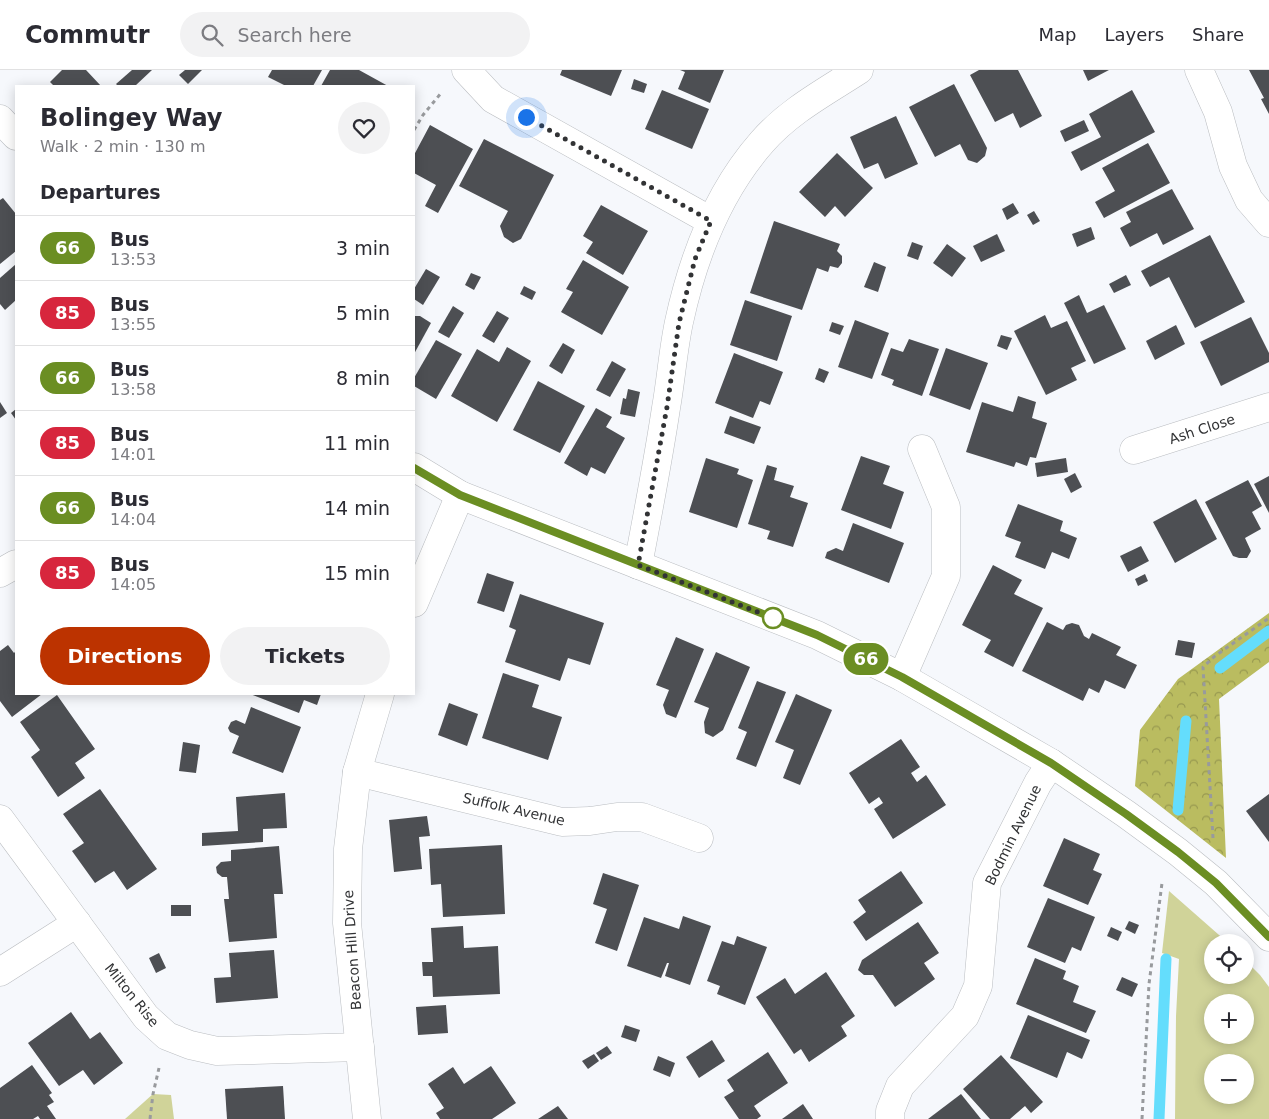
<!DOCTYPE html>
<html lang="en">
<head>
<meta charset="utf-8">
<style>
  body { margin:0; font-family:"DejaVu Sans",sans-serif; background:#f2f2f3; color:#2b2b33; height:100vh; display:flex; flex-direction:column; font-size:19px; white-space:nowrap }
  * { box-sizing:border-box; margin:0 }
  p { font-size:16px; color:#7c7c81 }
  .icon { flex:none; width:28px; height:28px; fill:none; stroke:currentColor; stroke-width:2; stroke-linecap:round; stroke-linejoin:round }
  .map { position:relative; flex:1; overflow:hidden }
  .side { position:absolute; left:15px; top:15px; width:400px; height:610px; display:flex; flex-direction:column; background:#fff; border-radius:0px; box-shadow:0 2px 12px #0003 }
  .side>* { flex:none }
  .badge { padding:0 10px; border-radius:16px; font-size:18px; line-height:32px }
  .buttons { position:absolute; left:1204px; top:864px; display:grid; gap:10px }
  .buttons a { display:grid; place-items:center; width:50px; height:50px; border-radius:50%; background:#fff; box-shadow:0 2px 12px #0003; font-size:25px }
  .you { position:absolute; width:25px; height:25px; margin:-12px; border:4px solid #fff; border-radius:50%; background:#1a73e8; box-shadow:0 0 0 8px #1a73e833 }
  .map>.badge { position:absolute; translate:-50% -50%; box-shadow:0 0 0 2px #fff }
  h2 { padding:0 25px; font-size:19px; line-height:45px }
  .round { display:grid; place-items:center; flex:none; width:52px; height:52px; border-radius:26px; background:#f2f2f3 }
  .overview { display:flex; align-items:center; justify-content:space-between; height:85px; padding:0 25px }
  h1 { font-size:24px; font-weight:600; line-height:38px }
  .primary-button { display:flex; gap:10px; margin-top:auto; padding:10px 25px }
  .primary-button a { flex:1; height:58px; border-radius:30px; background:#bc3300; color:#fff; font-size:20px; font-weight:600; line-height:58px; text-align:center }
  .primary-button a+a { background:#f2f2f3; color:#2b2b33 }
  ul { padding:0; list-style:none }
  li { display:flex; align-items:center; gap:15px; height:65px; padding:0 25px; border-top:1px solid #e1e1e2 }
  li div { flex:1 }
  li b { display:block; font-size:19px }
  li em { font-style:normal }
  li .badge { min-width:55px; font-weight:700; text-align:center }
  header { display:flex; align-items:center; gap:30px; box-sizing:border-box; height:70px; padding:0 25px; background:#fff; border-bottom:1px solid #e1e1e2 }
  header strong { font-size:24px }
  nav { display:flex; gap:28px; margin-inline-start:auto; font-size:18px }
  .search { width:350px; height:45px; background:#f2f2f3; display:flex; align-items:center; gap:12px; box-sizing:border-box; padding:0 18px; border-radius:28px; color:#7c7c81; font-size:19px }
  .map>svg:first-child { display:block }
</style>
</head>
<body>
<header>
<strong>Commutr</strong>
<div class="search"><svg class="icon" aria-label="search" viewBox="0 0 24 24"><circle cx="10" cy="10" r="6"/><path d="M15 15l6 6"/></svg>Search here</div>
<nav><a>Map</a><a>Layers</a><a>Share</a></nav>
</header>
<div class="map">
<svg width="1269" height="1049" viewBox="0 0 1269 1049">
  <defs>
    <pattern id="forest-crowns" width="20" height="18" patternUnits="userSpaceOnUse" patternTransform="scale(1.25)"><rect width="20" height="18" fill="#babc60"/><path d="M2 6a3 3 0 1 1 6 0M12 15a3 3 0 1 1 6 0" fill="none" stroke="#989950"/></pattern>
  </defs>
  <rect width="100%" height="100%" fill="#f6f8fc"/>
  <g fill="#d0d399" fill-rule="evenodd">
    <path d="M 1169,821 L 1227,872 L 1212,872 L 1212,905 L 1245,905 L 1245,890 L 1260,905 L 1269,917 L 1269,1049 L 1175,1049 L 1176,946 L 1179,889 L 1162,883 ZM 1212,932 L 1245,932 L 1245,965 L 1212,965 ZM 1212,992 L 1245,992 L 1245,1025 L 1212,1025 Z"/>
    <polygon points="153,1024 171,1025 174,1049 125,1049"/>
  </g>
  <polygon fill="url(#forest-crowns)" points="1269,543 1269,592 1219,629 1226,788 1135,716 1140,660 1178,609"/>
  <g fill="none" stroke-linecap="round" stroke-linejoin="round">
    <g stroke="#64ddfc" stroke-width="11">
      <polyline points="1220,598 1269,561"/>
      <polyline points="1178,740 1186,651"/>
      <polyline points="1159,1049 1166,889"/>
    </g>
  </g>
  <g fill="#4d4f53">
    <polygon points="62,0 86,0 101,16 54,16 50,12"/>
    <polygon points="132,0 152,0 135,16 118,16 116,14"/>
    <polygon points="185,0 202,0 188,14 179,5"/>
    <polygon points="272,0 322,0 313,16 286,16 268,7"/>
    <polygon points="330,0 359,0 388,16 321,16"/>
    <polygon points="562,0 622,0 611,26 560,5"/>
    <polygon points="680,0 724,0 710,33 678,19 685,2"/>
    <polygon points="979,0 1018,0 1042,46 1020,58 1013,43 995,52 970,5"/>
    <polygon points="1083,0 1109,0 1088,11"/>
    <polygon points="1249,0 1269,0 1269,44 1261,29 1264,28"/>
    <polygon points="634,9 647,14 644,23 631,19"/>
    <polygon points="954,14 987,78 985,86 977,93 968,90 960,74 935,87 909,37"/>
    <polygon points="662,20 709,39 692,79 645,59"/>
    <polygon points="1132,20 1155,62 1081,101 1071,82 1101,67 1089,44"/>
    <polygon points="896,46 918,94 885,109 878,93 864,99 850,67"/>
    <polygon points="1084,50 1089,61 1065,72 1060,61"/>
    <polygon points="430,55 473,79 438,143 425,136 436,115 414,103 414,85"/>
    <polygon points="484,69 554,105 521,169 513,173 504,167 500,156 508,141 459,116"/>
    <polygon points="1148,73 1170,113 1104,148 1095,132 1115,121 1102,98"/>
    <polygon points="837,83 873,118 845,147 835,136 825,147 799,122"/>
    <polygon points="1172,119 1194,159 1163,175 1157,163 1130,177 1120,158 1131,152 1126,142"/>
    <polygon points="3,128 16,144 16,181 0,194 0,130"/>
    <polygon points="1013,133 1019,143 1007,150 1002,139"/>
    <polygon points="601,135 648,161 623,205 586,183 593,172 583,166"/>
    <polygon points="1034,141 1040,151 1033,155 1027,145"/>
    <polygon points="774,151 840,174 837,181 842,186 842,193 838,198 830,196 828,202 817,198 802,240 750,223"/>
    <polygon points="1091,157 1095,169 1077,177 1072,164"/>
    <polygon points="997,164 1005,181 981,192 973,176"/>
    <polygon points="1210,165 1245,232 1195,258 1169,207 1150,217 1141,201"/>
    <polygon points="912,172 923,176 918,190 907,186"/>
    <polygon points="947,174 966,188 952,207 933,193"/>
    <polygon points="583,190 629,217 602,265 561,242 573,222 566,219"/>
    <polygon points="874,192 886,197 878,222 864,217"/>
    <polygon points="16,194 16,230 5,240 0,234 0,208"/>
    <polygon points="426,199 440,207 423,235 414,229 414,219"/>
    <polygon points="471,203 481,207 474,220 465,215"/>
    <polygon points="1126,205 1131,215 1114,223 1109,214"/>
    <polygon points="524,216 536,222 532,230 520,224"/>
    <polygon points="1079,225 1087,243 1104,235 1126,279 1094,294 1064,233"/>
    <polygon points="745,230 792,246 777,291 730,275"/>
    <polygon points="453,236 464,243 449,268 438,262"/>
    <polygon points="497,241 509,248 494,273 482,266"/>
    <polygon points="1045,245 1051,258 1067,251 1086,291 1071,298 1077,310 1046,325 1014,261"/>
    <polygon points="414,246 420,246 431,253 414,284"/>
    <polygon points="1251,247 1269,283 1269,292 1221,316 1200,272"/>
    <polygon points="855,250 889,263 872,309 838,297"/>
    <polygon points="832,252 844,256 840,265 829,261"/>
    <polygon points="1176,255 1185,274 1155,290 1146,271"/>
    <polygon points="1001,265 1012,268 1007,280 997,276"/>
    <polygon points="909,269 939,279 922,326 892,315 894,310 881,305 891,278 903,282"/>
    <polygon points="436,270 462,284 436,329 414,316 414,308"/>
    <polygon points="563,273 575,280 562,304 549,296"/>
    <polygon points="507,277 531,291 497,352 451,326 477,279 499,292"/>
    <polygon points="946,278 988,293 970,340 929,325"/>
    <polygon points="734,283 783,302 770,335 760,331 753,348 715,333"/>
    <polygon points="612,291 626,299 610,327 596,320"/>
    <polygon points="819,298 829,302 824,313 815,309"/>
    <polygon points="538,311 585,336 560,383 513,360"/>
    <polygon points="628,319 640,322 635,347 620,344 623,328 626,329"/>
    <polygon points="1018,326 1036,332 1032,348 1047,353 1036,388 1030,387 1027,396 1016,392 1014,397 966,382 982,332 1013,342"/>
    <polygon points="0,332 7,343 0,348"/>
    <polygon points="596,338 612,347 606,357 625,368 605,404 591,397 587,406 564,393"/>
    <polygon points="16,339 16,350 11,343"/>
    <polygon points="730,346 761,357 754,374 724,363"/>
    <polygon points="861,386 890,396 883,414 904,422 891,459 841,440"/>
    <polygon points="706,388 739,399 737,404 753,410 737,458 689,442"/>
    <polygon points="1066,388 1068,402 1037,407 1035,393"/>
    <polygon points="767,395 777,398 774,410 794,416 790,427 808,433 793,477 767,469 770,461 748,454"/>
    <polygon points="1075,403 1082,417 1071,423 1064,409"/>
    <polygon points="1269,406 1269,443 1254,414"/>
    <polygon points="1248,410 1262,436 1252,442 1261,459 1245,468 1251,481 1247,488 1239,488 1233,486 1205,432"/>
    <polygon points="1196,429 1217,469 1175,493 1153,452"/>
    <polygon points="1018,434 1063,451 1060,461 1077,468 1069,489 1052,482 1045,499 1015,487 1021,472 1005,466"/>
    <polygon points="853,453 904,473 889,513 825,488 827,482 836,478 843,481"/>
    <polygon points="1141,476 1149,491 1128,502 1120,486"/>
    <polygon points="993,495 1022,510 1014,524 1043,538 1013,597 984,582 991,570 962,555"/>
    <polygon points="487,503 514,512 504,542 477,533"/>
    <polygon points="1145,504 1148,511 1138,516 1135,509"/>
    <polygon points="520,524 604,553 590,595 568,588 560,611 505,592 516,560 509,557"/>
    <polygon points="1047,552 1063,560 1066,555 1072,553 1079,555 1084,566 1089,569 1092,563 1121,577 1116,585 1137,595 1125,619 1105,610 1099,623 1089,618 1083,631 1022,601"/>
    <polygon points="676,567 704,579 676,648 666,644 663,635 669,620 656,615"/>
    <polygon points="1178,570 1195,573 1192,588 1175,585"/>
    <polygon points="8,575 14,583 16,581 16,624 42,624 12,647 0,631 0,581"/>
    <polygon points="716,582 750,597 723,660 713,667 705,663 704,652 709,638 694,632"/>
    <polygon points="503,603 539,615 532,637 562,647 548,690 482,668"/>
    <polygon points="757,611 786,622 756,697 736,689 747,662 738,658"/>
    <polygon points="250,624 321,624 317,635 304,630 299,643"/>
    <polygon points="796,624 832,640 800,715 783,708 794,680 775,672"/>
    <polygon points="57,625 95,679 75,693 85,708 58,727 31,687 40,680 20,652"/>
    <polygon points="449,633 478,644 467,676 438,665"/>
    <polygon points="251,637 301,657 283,703 232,683 239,666 230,662 228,658 231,652 236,650 245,654"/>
    <polygon points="901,669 920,697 911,703 917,712 926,705 946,735 893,769 874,739 883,733 879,727 869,734 849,703"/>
    <polygon points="183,672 200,675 196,703 179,701"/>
    <polygon points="100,719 157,799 127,820 114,801 95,813 72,781 84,773 63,744"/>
    <polygon points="285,723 287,758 263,759 263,772 202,776 202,763 238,761 236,727"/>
    <polygon points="1269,724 1269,772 1246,741"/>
    <polygon points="427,746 430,766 419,767 422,799 394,802 389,750"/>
    <polygon points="1064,768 1100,784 1093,800 1102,804 1088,835 1043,816"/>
    <polygon points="502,775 505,844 443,847 441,814 431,815 429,779"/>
    <polygon points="279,776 283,824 274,824 277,868 229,872 224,829 229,829 227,807 222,807 217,803 216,797 221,792 231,791 231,780"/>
    <polygon points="901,801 923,833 866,871 853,852 866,842 858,830"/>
    <polygon points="603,803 639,815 617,881 595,873 607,839 593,834"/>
    <polygon points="1048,828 1095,847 1081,881 1072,877 1065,893 1027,877"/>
    <rect x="171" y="835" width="20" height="11"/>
    <polygon points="683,846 711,856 690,915 665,906 669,893 667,893 661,908 627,896 644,847 679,859"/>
    <polygon points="1129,851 1139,855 1135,864 1125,859"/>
    <polygon points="918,852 939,883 924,893 935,909 895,937 873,905 864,905 858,900 862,890"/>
    <polygon points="463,856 464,878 498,876 500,924 433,927 432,906 423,906 422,892 433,892 431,858"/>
    <polygon points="1111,857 1122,862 1118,871 1107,866"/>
    <polygon points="737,866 767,877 745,935 717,924 720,916 707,911 722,871 734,875"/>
    <polygon points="274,880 278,928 216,933 214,908 231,907 229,883"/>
    <polygon points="159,883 166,898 156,903 149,888"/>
    <polygon points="1035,888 1066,901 1063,909 1079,916 1073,932 1096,941 1086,963 1016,934"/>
    <polygon points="826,902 855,946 841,956 847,966 809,992 801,979 794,984 756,927 785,908 795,924"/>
    <polygon points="1122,907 1138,914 1132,927 1116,920"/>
    <polygon points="446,935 448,963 418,965 416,937"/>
    <polygon points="71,942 90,969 100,962 123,993 94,1015 83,1000 59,1016 28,973"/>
    <polygon points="1028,945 1090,970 1082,989 1067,982 1057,1008 1010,988"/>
    <polygon points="625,955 640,960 636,972 621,967"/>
    <polygon points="712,970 725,991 699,1008 686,987"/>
    <polygon points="607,976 612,983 601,990 596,983"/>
    <polygon points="768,982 788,1013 754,1036 761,1046 757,1049 739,1049 724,1027 734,1021 727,1010"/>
    <polygon points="594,984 599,991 588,999 582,991"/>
    <polygon points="1001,985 1043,1032 1031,1043 1025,1036 1010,1049 990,1049 963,1019"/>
    <polygon points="658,986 675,993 670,1007 653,1000"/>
    <polygon points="32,995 52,1023 49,1025 54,1032 47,1036 56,1049 40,1049 38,1046 33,1049 0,1049 0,1018"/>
    <polygon points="491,996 516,1033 492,1049 440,1049 436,1043 444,1038 428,1014 453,997 464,1014"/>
    <polygon points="283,1016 285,1049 227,1049 225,1019"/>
    <polygon points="961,1024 981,1049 928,1049"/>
    <polygon points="803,1034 813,1049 782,1049"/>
    <polygon points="558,1036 568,1049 538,1049"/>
  </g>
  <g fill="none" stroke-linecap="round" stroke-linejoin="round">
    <defs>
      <g id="street">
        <polyline points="466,0 493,29 711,151"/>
        <polyline points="1199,0 1218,42 1233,96 1249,130 1269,153"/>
        <polyline points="1134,380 1269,337"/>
        <path d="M 638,495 C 648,443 658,391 666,338 C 671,310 673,280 679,252 C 693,187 718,122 762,72 C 789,41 825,22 859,0"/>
        <polyline points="0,503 16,494"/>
        <polyline points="414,533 460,425"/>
        <polyline points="902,607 946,506 946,437 922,379"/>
        <polyline points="357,702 562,752 590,751 617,747 642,747 699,768"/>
        <polyline points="0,749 146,947 167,966 190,975 217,981 360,977"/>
        <polyline points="0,902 77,853"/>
        <polyline points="367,1049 347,853 348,779 357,702 380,624"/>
        <polyline points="890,1049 890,1041 900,1016 965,946 978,916 987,813 1038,713 1051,693"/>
      </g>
      <g id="secondary">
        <polyline points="0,49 16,66"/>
        <polyline points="414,397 460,425 817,565 902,607 1051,693 1126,744 1178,782 1216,813 1269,867"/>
      </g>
    </defs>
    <use href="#street" stroke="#babdc1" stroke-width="29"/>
    <use href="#secondary" stroke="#babdc1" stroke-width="29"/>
    <g stroke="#989a9d" stroke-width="3" stroke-dasharray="4 4" stroke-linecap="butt">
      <polyline points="414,60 423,45 442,22"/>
      <polyline points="1213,768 1203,597 1215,586 1269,548"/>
      <polyline points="150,1049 153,1024 159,998"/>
      <polyline points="1142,1049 1149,914 1162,813"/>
    </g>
    <use href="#street" stroke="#fff" stroke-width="28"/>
    <use href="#secondary" stroke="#fff" stroke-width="28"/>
  </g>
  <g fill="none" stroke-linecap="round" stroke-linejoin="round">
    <defs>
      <polyline id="line" points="414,398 460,425 817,565 902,607 1051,693 1126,744 1178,782 1216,813 1269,867"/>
    </defs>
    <use href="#line" stroke="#fff" stroke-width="11"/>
    <use href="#line" stroke="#6b8e23" stroke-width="8"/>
    <polyline stroke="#323335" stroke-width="5" stroke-dasharray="0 9" points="526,47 711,151 695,189 679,253 667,337 638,495 773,548"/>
  </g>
  <circle fill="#fff" stroke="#6b8e23" stroke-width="2.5" cx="773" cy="548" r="10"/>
  <g text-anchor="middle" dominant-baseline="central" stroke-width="5" stroke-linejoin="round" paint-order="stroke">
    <g font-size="14" fill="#323335" stroke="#fff">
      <text transform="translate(1202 359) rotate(-18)">Ash Close</text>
      <text transform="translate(514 739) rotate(13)">Suffolk Avenue</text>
      <text transform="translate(1013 765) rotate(-64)">Bodmin Avenue</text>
      <text transform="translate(352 880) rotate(-94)">Beacon Hill Drive</text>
      <text transform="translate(132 925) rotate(51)">Milton Rise</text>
    </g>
  </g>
</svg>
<div class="buttons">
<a><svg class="icon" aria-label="locate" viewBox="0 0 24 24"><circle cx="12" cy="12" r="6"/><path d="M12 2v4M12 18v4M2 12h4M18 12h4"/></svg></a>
<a>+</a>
<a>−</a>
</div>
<div class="you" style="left:526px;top:47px"></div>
<b class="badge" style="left:866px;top:589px;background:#6b8e23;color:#fff">66</b>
<section class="side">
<div class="overview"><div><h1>Bolingey Way</h1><p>Walk · 2 min · 130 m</p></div><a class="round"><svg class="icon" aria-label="heart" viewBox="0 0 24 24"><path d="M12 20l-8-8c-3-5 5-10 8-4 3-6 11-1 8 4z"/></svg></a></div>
<h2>Departures</h2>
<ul>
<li><span class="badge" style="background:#6b8e23;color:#fff">66</span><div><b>Bus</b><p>13:53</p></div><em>3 min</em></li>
<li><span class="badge" style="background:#d7263d;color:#fff">85</span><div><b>Bus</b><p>13:55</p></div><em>5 min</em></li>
<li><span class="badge" style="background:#6b8e23;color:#fff">66</span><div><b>Bus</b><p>13:58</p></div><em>8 min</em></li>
<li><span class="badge" style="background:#d7263d;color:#fff">85</span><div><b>Bus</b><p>14:01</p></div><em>11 min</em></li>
<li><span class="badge" style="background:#6b8e23;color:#fff">66</span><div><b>Bus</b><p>14:04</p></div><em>14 min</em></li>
<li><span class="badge" style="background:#d7263d;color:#fff">85</span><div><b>Bus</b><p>14:05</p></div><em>15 min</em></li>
</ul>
<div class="primary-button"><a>Directions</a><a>Tickets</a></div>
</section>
</div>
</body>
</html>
